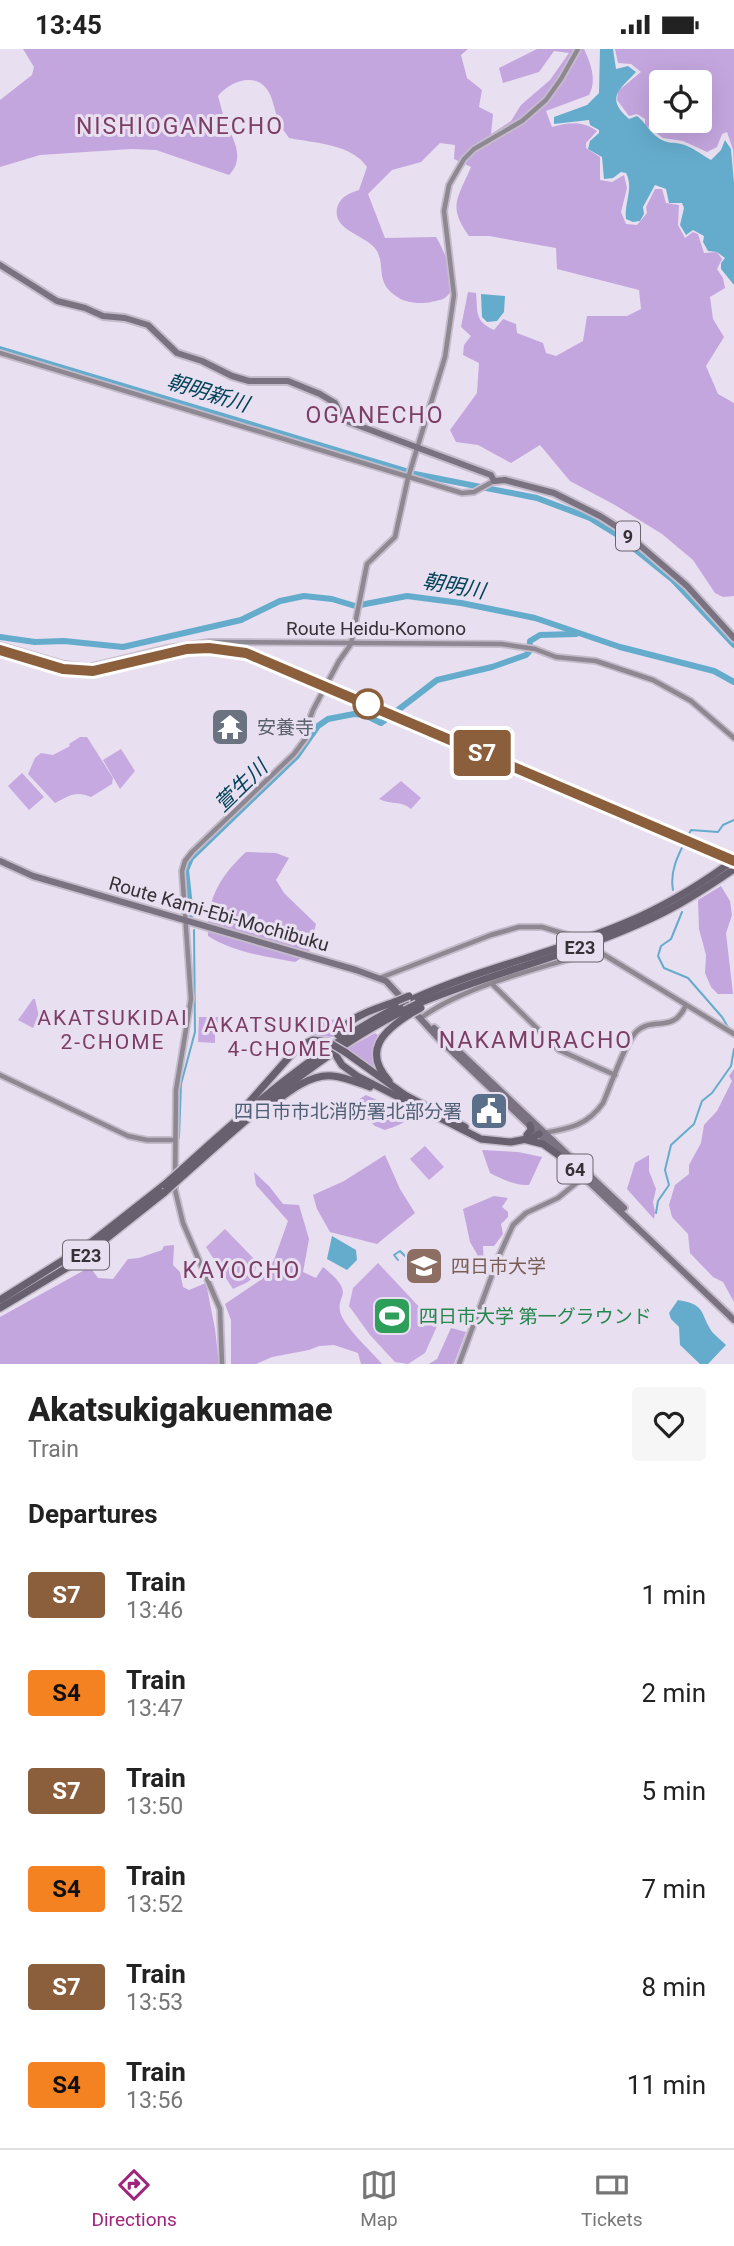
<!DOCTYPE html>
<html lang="en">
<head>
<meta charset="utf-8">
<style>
  body { margin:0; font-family:Roboto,"Noto Sans JP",sans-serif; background:#f6f6f6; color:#222; height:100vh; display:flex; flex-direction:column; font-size:26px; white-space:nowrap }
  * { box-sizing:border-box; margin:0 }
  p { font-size:23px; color:#767676 }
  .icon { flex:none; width:38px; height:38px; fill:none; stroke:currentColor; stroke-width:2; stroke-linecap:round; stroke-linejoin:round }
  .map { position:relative; height:1315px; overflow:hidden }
  .sheet { display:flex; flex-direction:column; background:#fff; flex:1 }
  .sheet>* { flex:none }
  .badge { padding:0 14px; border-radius:5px; font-size:24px; line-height:46px }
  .fabs { position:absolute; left:649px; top:21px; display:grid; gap:14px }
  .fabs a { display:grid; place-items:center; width:63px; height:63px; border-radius:7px; background:#fff; box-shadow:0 7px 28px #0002; font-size:35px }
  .map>.badge { position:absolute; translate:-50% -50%; box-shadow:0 0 0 4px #fff }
  h2 { padding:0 28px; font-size:26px; line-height:63px }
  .round { display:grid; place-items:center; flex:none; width:74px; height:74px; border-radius:7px; background:#f6f6f6 }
  .overview { display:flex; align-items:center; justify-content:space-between; height:119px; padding:0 28px }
  h1 { font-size:33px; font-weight:800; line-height:52px }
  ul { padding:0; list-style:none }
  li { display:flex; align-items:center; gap:21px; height:98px; padding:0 28px }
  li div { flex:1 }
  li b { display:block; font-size:26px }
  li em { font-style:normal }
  li .badge { min-width:77px; font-weight:700; text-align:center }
  .status { display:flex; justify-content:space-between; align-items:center; height:49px; padding:0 35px; background:#fff; direction:ltr }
  .status svg { height:19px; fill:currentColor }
  .tabs { display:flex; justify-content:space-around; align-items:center; height:98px; border-top:2px solid #e0e0e0; background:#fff; font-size:19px; color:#767676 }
  .tabs a { display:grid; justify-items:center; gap:4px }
  .tabs .active { color:#9f247b }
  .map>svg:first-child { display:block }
</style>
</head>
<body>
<div class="status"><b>13:45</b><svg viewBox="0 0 49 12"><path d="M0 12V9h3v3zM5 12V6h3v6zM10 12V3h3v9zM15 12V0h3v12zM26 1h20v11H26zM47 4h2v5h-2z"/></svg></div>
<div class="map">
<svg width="734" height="1315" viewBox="0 0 734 1315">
  <rect width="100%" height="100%" fill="#e8dff0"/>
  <g fill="#c6a9e0">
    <path d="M 80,688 L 87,688 L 113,729 L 112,735 L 91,748 C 76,741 68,747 55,754 L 28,725 L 35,709 L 41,704 L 53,706 L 70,697 L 69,695 Z"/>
    <polygon points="121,700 135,722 120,740 103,711"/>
    <polygon points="22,724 44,748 29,761 8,737"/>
    <path d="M 401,732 L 421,749 L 411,760 C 401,751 390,756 379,750 Z"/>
    <polygon points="33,950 35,950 39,968 33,979 18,971"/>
    <polygon points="199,968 218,968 217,986 215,986 215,994 198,993"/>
    <path d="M 375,984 L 378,986 C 372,998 371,1009 376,1022 L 346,1000 Z"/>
    <polygon points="425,1097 444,1118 429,1131 410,1110"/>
    <path d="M 225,1180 L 256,1212 C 256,1232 250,1232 233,1240 L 206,1198 Z"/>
    <polygon points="378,1214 437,1277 425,1304 408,1315 395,1313 370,1286 349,1257 353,1239"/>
  </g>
  <g fill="#c4a6de" fill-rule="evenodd">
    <path d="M 23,0 L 468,0 L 461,6 L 467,29 L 482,41 L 479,58 L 493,65 L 491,85 L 511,72 L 521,56 L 550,31 L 569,4 L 554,2 L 539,23 L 503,34 L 499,19 L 537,0 L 584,0 C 591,15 597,31 589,46 L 546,62 L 552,78 C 569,74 581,71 597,82 L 586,94 L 586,99 L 600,108 L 600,131 L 612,133 L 624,126 L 627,139 L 621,163 L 626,175 L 637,176 L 647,164 L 646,158 L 655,140 L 662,140 L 666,154 L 679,156 L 678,176 L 685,189 L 693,183 L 698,185 L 704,204 L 717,203 L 722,210 L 717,220 L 723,229 L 725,239 L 710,248 L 713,270 L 724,288 L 706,317 L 718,345 L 734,354 L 734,547 L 723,548 L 715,544 L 693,511 L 662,485 L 615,456 L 570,432 L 540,396 L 511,414 L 478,396 L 456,393 L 450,381 L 477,344 L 479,314 L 463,306 L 464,296 L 471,287 L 461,278 L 468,243 L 476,244 C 478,263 474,272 494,281 L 503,270 L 516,275 L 517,284 L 543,294 L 546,304 L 556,307 L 583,292 L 587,267 L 627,267 L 641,260 L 639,241 L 557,220 L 556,199 L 489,187 L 469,187 C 447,157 458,149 471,118 L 454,110 L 455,96 L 440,94 L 421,113 L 392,121 L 368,145 L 385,189 L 436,188 C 443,199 461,237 446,248 C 443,251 435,252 431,253 C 422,255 406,254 399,249 C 374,234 386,219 377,202 C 367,185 329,182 338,156 C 342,147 350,144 359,141 L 367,118 C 352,95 314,94 289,89 C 285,83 280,77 278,70 C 274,61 273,47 266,39 C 253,23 228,34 218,47 C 220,54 222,62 224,69 C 231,87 247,108 229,126 L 156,101 L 131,100 L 40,106 L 0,118 L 0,51 L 32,26 L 34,18 Z"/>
    <path d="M 615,0 L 734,0 L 734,121 L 733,101 L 727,83 L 722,85 L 717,98 L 707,103 L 683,92 L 663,89 L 645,76 L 645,70 L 637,65 L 629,67 L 617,51 L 618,42 L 641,23 L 631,15 L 618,14 ZM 662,33 L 700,33 L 700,72 L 662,72 Z"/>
    <path d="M 246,803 L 276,804 L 289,809 L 276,831 L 284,844 L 316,875 C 310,896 318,900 295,913 C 266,908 233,903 208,887 C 206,851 220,827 246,803 Z"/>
    <polygon points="721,837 730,852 732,866 726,884 733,945 718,945 711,938 705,924 706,906 699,880 698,851"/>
    <polygon points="315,970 341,971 333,988 313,986"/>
    <polygon points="734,1020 734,1253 723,1233 713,1228 690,1204 688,1185 672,1168 669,1156 675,1136 689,1125 689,1116 701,1094 704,1076 717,1062 732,1032 729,1027"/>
    <path d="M 366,1046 L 410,1066 C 406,1075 393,1078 385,1081 L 375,1077 L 351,1055 Z"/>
    <path d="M 482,1101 L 518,1103 L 542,1108 L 529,1136 C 516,1137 502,1130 490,1124 Z"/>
    <polygon points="385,1106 400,1140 415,1164 377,1195 330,1183 317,1160 313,1146 344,1132"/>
    <polygon points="649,1106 649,1122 656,1140 653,1153 655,1163 654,1170 627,1140 635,1114"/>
    <path d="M 254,1123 L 269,1137 L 283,1155 L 299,1156 L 309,1190 L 303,1223 L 316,1229 L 323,1218 C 363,1250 327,1245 345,1273 C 355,1288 370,1301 382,1315 L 361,1315 L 358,1304 L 334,1296 L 319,1297 L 309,1301 L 272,1308 L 256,1315 L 231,1315 L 231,1271 L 225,1255 L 262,1230 L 274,1211 L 288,1172 L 256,1136 Z"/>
    <polygon points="494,1147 508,1149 502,1158 508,1163 508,1168 501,1175 503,1185 494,1197 483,1197 484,1216 483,1219 478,1219 477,1205 470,1193 463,1160"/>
    <polygon points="174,1196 173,1216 180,1223 183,1238 189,1241 206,1234 215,1280 219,1315 0,1315 0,1268 90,1218 98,1229 113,1230 128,1210 139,1209 162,1201 164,1197"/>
    <polygon points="451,1279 466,1283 454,1315 429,1315 437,1310"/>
  </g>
  <g fill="#65accc">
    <path d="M 600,0 L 613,0 L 616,20 L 628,17 L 636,23 C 619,41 605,49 629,70 L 637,67 C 645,73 650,84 660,90 C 668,95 674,93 681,95 C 691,97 702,106 711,111 L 721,101 L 725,91 L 731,100 L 734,134 L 734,236 L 721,220 L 721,214 L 725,209 L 717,203 L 708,202 L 703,193 L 704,187 L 693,181 L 686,186 L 680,176 L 684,159 L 682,154 L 669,154 L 666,140 L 655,136 L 643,158 L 644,165 L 640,172 L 633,173 L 626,170 C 624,154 634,139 626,124 L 621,123 L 613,129 L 604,130 L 602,108 L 588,100 L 590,92 L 599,84 L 599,81 L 590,76 L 589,71 L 554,75 L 554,68 L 587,56 L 599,44 Z"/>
    <polygon points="481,245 505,247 504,263 497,272 487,273 482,268"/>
    <polygon points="332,1187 356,1201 357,1211 347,1221 327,1210"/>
    <path d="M 678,1251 C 708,1256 699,1265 713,1284 C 717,1288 722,1292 726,1296 L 708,1315 L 700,1315 L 680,1296 L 679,1278 L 671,1270 L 669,1264 Z"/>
  </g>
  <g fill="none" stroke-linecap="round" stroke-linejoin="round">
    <g stroke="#65accc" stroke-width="2">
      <path d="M 673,841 C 669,819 681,801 691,781 L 718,783 L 723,776 L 734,771"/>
      <polyline points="682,863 671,890 661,897 658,907 664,919 688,929 722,968 728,978"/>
      <polyline points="179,1089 181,1035 195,983 194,881"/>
      <polyline points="656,1164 658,1152 669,1136 665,1121 671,1096 694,1075 702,1052 712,1044 731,1017 734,1000"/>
      <polyline points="398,1211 394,1206 400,1202 409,1211 427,1199"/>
    </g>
    <g stroke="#65accc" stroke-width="6">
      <polyline points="0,300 406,422"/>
      <polyline points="415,425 537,449 590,469 616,485 673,531 734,596"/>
      <polyline points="0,588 35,593 64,592 123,598 241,571 280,552 304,547 332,550 355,557 407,547 461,554 535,569 620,598 714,622 734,633"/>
      <polyline points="191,866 186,821 191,809 297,707 318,677 328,670 354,665 365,666 381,674 437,631 492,618 526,606 529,603 530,592 540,586 576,585"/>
    </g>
    <defs>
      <g id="secondary">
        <polyline points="0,304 462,444 474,443 494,432"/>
        <polyline points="0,596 64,615 89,618 168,599 209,593 501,595 535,600 556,608 596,612 653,631 691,652 734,689"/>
        <polyline points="339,612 351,595 367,515 395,488 408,429 445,308 454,246 444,162 449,136 464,110 474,100 522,72 546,51 561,30 578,0"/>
        <polyline points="593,899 734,985"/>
        <polyline points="380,929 491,886 519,878 542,878 575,888"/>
        <polyline points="492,935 559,1001 615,1026"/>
        <path d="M 421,969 C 463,937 546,917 598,902"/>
        <polyline points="0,1026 128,1087 147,1091 174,1091"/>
        <path d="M 543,1084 C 569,1080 588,1076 603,1054 C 611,1036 624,996 636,983 C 653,966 673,986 686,956"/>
        <polyline points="222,1315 220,1260 183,1174 175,1141 176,1041 191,950 182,822 185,812 192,803 294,705 306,689 307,677"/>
        <polyline points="459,1315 499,1207 513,1176 526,1164 558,1149 585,1127"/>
      </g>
      <g id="primary">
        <polyline points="0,216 57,252 85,259 103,267 125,269 148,276 177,304 202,312 232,327 249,332 288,332 320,345 335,354 342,369 349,373 491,426 494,432 505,431 554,444 600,467 622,481 687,537 734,589"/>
        <polyline points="0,812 33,827 356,921 386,932 440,991 734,1271"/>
        <polyline points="434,979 624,1159"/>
      </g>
      <g id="highway">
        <path d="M 413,950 C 481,919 555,904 625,874 C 661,859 695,839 727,816"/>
        <path d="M 417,955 C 494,923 576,905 652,869 C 681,856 708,838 734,820"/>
        <path d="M 338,986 C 349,966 377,960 397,952"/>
        <polyline points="345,1003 405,1046 465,1078"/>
        <polyline points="337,1008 342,1016 357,1027 481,1090 511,1093 532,1089 539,1085"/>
        <path d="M 389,1032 C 362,1002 383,982 410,965"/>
        <polyline points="244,1059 298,998 313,991 328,993"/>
        <path d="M 261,1064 C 281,1049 307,1024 333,1027 C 345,1028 358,1034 370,1038"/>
        <polyline points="527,1086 531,1081 530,1076"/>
        <polyline points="527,1091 543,1095 564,1110"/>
        <path d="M 182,1120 C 250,1058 318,998 401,956"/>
        <path d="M 184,1126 C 253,1064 321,1003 405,961"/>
        <polyline points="0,1251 89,1195 164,1136"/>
        <polyline points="0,1259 78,1212 165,1143"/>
      </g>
    </defs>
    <use href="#secondary" stroke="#c4bccb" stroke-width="8"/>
    <use href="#primary" stroke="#c4bccb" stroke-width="10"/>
    <use href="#highway" stroke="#c4bccb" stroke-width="10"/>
    <use href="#secondary" stroke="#8e8893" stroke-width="4.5"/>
    <use href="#primary" stroke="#7a7280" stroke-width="6"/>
    <use href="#highway" stroke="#68606f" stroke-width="7"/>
    <path stroke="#76707a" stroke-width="2" stroke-dasharray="3.5 7" stroke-linecap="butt" d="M 0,601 C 30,610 63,625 96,622 C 154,616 181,589 245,604 L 734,812"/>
    <defs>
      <polyline id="secondary-bridge" points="307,677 313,661 339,612"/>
      <g id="highway-bridge">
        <polyline points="727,816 734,811"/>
        <polyline points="397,952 409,947"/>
        <polyline points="405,961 417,955"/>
        <polyline points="410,965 421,959"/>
        <polyline points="328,993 345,1003"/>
        <polyline points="164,1136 182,1120"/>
        <polyline points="165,1143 184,1126"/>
      </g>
    </defs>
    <use href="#secondary-bridge" stroke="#c4bccb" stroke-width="8" stroke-linecap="butt"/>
    <use href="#highway-bridge" stroke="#c4bccb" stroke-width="10" stroke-linecap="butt"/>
    <use href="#secondary-bridge" stroke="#8e8893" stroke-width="4.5"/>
    <use href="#highway-bridge" stroke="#68606f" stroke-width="7"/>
  </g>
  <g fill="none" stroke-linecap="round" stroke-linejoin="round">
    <defs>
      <polyline id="line" points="0,601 63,620 93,622 187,600 209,599 246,604 734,812"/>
    </defs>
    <use href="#line" stroke="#fff" stroke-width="16"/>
    <use href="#line" stroke="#8b5e3c" stroke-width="10"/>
  </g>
  <defs>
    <symbol id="temple-square" viewBox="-11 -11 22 22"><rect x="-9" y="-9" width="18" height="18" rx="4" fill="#6b7280" stroke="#e8dff0"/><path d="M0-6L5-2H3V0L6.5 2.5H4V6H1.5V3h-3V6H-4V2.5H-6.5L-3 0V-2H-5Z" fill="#fff"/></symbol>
    <symbol id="civic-square" viewBox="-11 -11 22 22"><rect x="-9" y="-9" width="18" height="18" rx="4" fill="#5c6f8a" stroke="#e8dff0"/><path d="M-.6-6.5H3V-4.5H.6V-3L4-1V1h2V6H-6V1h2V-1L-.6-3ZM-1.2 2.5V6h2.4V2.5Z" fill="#fff"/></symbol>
    <symbol id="university-square" viewBox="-11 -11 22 22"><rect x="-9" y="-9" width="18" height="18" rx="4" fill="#8d6e63" stroke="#e8dff0"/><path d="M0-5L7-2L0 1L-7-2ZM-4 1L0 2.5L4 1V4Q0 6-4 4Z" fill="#fff"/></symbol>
    <symbol id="stadium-square" viewBox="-11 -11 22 22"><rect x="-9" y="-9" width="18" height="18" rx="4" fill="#2e9e5b" stroke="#e8dff0"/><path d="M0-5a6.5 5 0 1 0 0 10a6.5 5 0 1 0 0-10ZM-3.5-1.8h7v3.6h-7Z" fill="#fff"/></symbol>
  </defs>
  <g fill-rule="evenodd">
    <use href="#temple-square" x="208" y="656" width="44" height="44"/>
    <use href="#civic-square" x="467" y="1040" width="44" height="44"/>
    <use href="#university-square" x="402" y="1195" width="44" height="44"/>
    <use href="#stadium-square" x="370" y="1245" width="44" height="44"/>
  </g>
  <circle fill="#fff" stroke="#8b5e3c" stroke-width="3.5" cx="368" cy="655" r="14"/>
  <g text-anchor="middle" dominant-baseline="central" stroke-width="6" stroke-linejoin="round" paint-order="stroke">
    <g fill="#e8dff0" stroke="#6a656e" stroke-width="2">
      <rect x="616" y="472.5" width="24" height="29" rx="5"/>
      <rect x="557" y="883.5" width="46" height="29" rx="5"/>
      <rect x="557.5" y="1105.5" width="35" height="29" rx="5"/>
      <rect x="63" y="1191.5" width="46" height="29" rx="5"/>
    </g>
    <g font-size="18" font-weight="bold" fill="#343137">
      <text x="628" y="487">9</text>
      <text x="580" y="898">E23</text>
      <text x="575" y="1120">64</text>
      <text x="86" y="1206">E23</text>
    </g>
    <g font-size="19" fill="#343137" stroke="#e8dff0">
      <text x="376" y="579">Route Heidu-Komono</text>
      <text transform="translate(219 865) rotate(16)">Route Kami-Ebi-Mochibuku</text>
    </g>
    <g font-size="19" fill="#5b616d" stroke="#e8dff0" text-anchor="start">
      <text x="257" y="678">安養寺</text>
    </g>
    <g font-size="19" fill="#4e5e75" stroke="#e8dff0" text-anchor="end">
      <text x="462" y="1062">四日市市北消防署北部分署</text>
    </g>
    <g font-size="19" fill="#785e54" stroke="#e8dff0" text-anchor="start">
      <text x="451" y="1217">四日市大学</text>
    </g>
    <g font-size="19" fill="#27864d" stroke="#e8dff0" text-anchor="start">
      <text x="419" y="1267">四日市大学 第一グラウンド</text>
    </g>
    <g font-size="21" font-style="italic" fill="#024259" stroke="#e8dff0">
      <text transform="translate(208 344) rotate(17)">朝明新川</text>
      <text transform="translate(454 537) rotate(10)">朝明川</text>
      <text transform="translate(241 737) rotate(-44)">萱生川</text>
    </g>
    <g font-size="21" letter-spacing="2" fill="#7c3e66" stroke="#e8dff0">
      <text x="113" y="969">AKATSUKIDAI<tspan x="113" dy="24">2-CHOME</tspan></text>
      <text x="280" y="976">AKATSUKIDAI<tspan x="280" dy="24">4-CHOME</tspan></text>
    </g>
    <g font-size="23" letter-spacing="2" fill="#7c3e66" stroke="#e8dff0">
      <text x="180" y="77">NISHIOGANECHO</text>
      <text x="375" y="366">OGANECHO</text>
      <text x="536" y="991">NAKAMURACHO</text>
      <text x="242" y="1221">KAYOCHO</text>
    </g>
  </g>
</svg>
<div class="fabs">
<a><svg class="icon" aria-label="locate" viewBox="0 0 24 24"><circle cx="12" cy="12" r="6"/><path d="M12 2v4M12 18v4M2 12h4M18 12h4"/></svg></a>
</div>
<b class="badge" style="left:482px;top:704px;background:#8b5e3c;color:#fff">S7</b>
</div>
<section class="sheet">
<div class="overview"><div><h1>Akatsukigakuenmae</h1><p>Train</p></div><a class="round"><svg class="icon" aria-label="heart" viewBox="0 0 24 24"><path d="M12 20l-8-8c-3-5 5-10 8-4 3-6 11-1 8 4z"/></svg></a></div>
<h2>Departures</h2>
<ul>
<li><span class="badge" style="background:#8b5e3c;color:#fff">S7</span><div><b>Train</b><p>13:46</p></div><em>1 min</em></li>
<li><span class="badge" style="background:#f58220;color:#111">S4</span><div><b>Train</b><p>13:47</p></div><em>2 min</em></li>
<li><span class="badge" style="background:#8b5e3c;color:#fff">S7</span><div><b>Train</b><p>13:50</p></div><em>5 min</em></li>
<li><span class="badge" style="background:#f58220;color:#111">S4</span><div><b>Train</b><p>13:52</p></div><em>7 min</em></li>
<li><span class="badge" style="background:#8b5e3c;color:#fff">S7</span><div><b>Train</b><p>13:53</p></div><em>8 min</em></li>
<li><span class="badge" style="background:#f58220;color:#111">S4</span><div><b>Train</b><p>13:56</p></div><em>11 min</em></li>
</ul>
</section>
<nav class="tabs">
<a class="active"><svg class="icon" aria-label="directions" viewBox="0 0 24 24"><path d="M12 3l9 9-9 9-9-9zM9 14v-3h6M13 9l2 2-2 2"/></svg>Directions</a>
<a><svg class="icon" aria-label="map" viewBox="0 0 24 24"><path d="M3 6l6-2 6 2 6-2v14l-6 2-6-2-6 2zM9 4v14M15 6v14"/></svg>Map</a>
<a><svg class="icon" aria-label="tickets" viewBox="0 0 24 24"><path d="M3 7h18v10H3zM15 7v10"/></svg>Tickets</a>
</nav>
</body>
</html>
